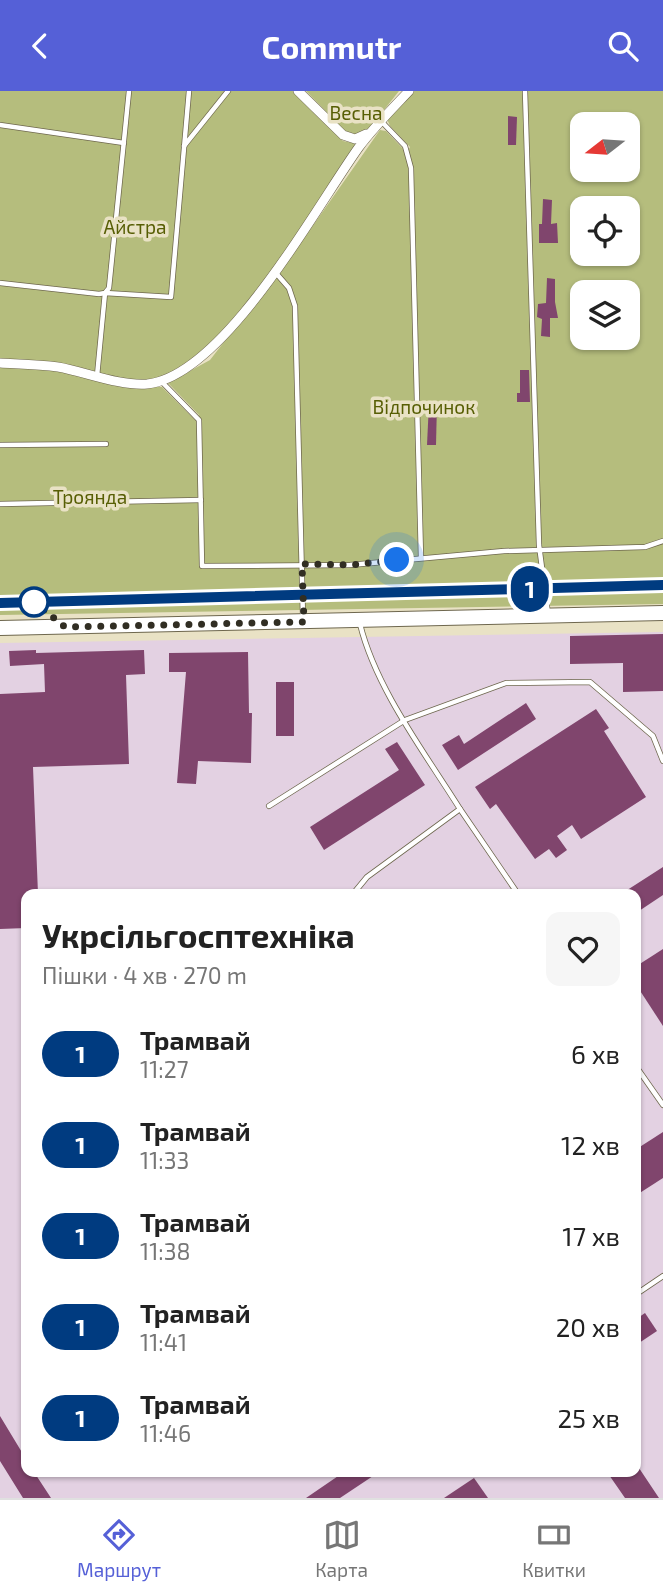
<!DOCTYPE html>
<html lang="uk">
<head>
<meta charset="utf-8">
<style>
  body { margin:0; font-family:"Exo 2",sans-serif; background:#f6f6f6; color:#222; height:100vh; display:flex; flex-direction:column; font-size:26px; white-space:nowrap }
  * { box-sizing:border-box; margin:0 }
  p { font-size:23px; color:#767676 }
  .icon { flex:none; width:38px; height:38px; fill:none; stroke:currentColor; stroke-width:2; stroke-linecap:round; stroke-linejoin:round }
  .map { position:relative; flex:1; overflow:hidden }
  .drawer { position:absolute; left:21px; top:798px; width:620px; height:588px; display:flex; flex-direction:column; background:#fff; border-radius:14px; box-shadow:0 2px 5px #0004 }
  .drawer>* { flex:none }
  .badge { padding:0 14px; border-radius:23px; font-size:24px; line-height:46px }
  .needle { width:46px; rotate:253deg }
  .tools { position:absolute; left:570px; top:21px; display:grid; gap:14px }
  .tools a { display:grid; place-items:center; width:70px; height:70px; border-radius:14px; background:#fff; box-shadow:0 2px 5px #0004; font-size:35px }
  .you { position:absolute; width:35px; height:35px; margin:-18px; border:5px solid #fff; border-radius:50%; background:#1a73e8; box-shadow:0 0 0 10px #1a73e833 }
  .map>.badge { position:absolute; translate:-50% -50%; box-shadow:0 0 0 4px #fff }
  .round { display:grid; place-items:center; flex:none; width:74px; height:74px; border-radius:14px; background:#f6f6f6 }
  .summary { display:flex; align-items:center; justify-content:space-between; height:119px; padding:0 21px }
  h1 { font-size:33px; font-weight:700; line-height:52px }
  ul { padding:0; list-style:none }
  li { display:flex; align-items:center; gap:21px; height:91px; padding:0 21px }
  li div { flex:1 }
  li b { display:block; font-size:26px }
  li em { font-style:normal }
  li .badge { min-width:77px; font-weight:700; text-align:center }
  header { display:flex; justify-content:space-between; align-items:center; height:91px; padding:0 21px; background:#5560d7; color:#fff; font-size:32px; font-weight:700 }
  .menu { display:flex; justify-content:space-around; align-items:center; height:98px; border-top:2px solid #e0e0e0; background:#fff; font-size:19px; color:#767676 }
  .menu a { display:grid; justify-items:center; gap:4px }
  .menu .current { color:#5560d7 }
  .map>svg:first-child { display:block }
</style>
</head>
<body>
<header><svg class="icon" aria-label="back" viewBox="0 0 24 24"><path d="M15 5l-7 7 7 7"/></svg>Commutr<svg class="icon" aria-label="search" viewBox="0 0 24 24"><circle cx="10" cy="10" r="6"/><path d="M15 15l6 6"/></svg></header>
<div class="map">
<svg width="663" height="1407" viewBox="0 0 663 1407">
  <rect width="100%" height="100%" fill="#e9e2c5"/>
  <path fill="#e3d1e2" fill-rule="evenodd" d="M 663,541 L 663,1407 L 0,1407 L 0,552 ZM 26,803 L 635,803 L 635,1381 L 26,1381 Z"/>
  <g fill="#b5bd7d" fill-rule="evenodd">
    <path d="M 0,0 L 293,0 L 343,50 L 357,53 C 303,125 260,219 187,273 C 178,280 160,287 148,289 C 130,293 79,276 59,273 C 39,269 19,269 0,267 Z"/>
    <polygon points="306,0 399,0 369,38 353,44 345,40"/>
    <path d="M 412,0 L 663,0 L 663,513 L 0,524 L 0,274 L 53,278 L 146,296 L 162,296 L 195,329 L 199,324 L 168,292 L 210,269 L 300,153 L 380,39 L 386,40 L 407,62 L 410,56 L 390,35 L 387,28 ZM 583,33 L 628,33 L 628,79 L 583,79 ZM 583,117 L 628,117 L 628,163 L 583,163 ZM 583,201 L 628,201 L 628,247 L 583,247 Z"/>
  </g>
  <g fill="#80456d">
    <polygon points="508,25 517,26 516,54 508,54"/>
    <polygon points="543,108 552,109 551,133 557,132 558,152 539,152 539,133 542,133"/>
    <polygon points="547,187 555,188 555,211 558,227 550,227 550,246 541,245 542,228 537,226 538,213 546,212"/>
    <polygon points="520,279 529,279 530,311 517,311 517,302 520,302"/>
    <polygon points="429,312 437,312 436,354 427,354"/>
    <polygon points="663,543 663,600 623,601 623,572 570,573 570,545"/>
    <polygon points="36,559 36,562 144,559 145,583 126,584 129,673 33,676 38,803 26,803 26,837 0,838 0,603 45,601 44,573 10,575 9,560"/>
    <polygon points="248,561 249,622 252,622 251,672 198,670 196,693 177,692 186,581 169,581 169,562"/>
    <rect x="276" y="591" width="18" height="54"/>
    <polygon points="526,612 536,628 458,679 442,654 459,644 464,653"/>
    <polygon points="596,618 609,637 604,640 646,706 581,748 572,734 557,745 567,759 556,767 549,758 535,768 496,713 490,718 475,696"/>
    <polygon points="397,651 425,694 324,759 310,736 399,679 385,658"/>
    <polygon points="663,776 663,804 639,820 635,814 635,803 621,803"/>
    <polygon points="663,858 663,935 635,892 635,876"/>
    <polygon points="663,1041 663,1087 635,1105 635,1059"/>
    <polygon points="645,1222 657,1240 639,1252 635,1246 635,1229"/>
    <polygon points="0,1325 26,1368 26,1381 34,1381 51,1407 23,1407 0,1370"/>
    <polygon points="635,1371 659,1407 625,1407 607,1381 635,1381"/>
    <polygon points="344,1381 379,1381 340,1407 306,1407"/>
    <polygon points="474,1387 488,1407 444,1407"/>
  </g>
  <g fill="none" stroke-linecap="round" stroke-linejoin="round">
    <defs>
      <g id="lane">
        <polyline points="525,0 539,454 548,523"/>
        <polyline points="382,31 405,55 411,77 421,467"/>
        <polyline points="0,34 124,52"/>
        <polyline points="184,55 228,0"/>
        <polyline points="275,181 289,197 295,215 303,527"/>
        <polyline points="0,192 99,203 105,202 109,197 129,0"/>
        <polyline points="97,285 105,202 171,206 189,0"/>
        <polyline points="161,290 199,329 202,475 350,474 504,460 645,456 663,450"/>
        <polyline points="0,354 106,353"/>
        <polyline points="0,413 201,409"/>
        <polyline points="269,715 405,629 506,592 590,591 653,645 663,670"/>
        <polyline points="460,718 518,803"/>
        <path d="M 353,803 L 367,786 L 460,718 C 425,662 376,598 360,533"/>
        <polyline points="635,974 663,1014"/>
        <polyline points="635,1204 663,1185"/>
      </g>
      <g id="street">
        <polyline points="298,0 343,44 355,48 366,43"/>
        <path d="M 0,272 C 19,273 39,273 58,276 C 86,281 119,295 147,293 C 224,285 316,116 359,56 C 374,36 392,18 409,0"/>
      </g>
      <polyline id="primary" points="0,537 663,522"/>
    </defs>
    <use href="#lane" stroke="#6e674e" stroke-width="6"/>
    <use href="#street" stroke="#6e674e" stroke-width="10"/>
    <use href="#primary" stroke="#6e674e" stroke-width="16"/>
    <use href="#lane" stroke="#fff" stroke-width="4.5"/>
    <use href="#street" stroke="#fff" stroke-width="9"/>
    <use href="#primary" stroke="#fff" stroke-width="14"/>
    <polyline stroke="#5c5849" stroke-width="2" points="0,508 663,489"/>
  </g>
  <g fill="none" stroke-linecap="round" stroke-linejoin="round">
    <defs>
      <polyline id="line" points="0,512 663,494"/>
    </defs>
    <use href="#line" stroke="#fff" stroke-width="16"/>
    <use href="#line" stroke="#003b80" stroke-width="10"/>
    <polyline stroke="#312e23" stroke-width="7" stroke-dasharray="0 12.6" points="34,511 65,536 304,531 302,473 350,474 397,469"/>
  </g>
  <circle fill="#fff" stroke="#003b80" stroke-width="3.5" cx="34" cy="511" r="14"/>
  <g text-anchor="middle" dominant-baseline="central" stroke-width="7" stroke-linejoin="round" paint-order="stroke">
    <g font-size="19" fill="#575e04" stroke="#e9e2c5">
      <text x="356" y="21">Весна</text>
      <text x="135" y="135">Айстра</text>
      <text x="424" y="315">Відпочинок</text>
      <text x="90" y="405">Троянда</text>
    </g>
  </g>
</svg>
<div class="tools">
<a><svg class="needle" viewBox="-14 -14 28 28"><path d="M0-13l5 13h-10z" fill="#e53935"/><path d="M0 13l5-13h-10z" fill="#767676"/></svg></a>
<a><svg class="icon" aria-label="locate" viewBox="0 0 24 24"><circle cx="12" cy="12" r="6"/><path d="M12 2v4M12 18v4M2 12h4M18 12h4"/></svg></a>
<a><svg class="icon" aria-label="layers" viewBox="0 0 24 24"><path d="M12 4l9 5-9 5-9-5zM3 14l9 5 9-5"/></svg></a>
</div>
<div class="you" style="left:397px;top:469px"></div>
<b class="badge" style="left:530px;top:498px;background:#003b80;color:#fff">1</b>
<section class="drawer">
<div class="summary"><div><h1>Укрсільгосптехніка</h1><p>Пішки · 4 хв · 270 m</p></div><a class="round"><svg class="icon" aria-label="heart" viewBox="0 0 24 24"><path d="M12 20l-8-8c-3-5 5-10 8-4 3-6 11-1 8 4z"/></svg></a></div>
<ul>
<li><span class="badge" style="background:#003b80;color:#fff">1</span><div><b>Трамвай</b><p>11:27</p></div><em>6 хв</em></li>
<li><span class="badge" style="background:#003b80;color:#fff">1</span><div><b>Трамвай</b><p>11:33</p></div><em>12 хв</em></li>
<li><span class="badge" style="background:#003b80;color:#fff">1</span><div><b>Трамвай</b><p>11:38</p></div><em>17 хв</em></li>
<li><span class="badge" style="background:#003b80;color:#fff">1</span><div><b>Трамвай</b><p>11:41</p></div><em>20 хв</em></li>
<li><span class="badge" style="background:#003b80;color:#fff">1</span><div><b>Трамвай</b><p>11:46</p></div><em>25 хв</em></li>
</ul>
</section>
</div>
<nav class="menu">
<a class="current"><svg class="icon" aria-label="directions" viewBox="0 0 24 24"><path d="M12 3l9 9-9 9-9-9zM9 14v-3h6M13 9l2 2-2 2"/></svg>Маршрут</a>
<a><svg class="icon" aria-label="map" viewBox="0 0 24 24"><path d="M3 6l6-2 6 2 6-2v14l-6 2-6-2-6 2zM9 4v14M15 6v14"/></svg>Карта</a>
<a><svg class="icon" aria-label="tickets" viewBox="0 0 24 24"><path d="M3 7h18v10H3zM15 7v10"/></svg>Квитки</a>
</nav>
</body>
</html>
